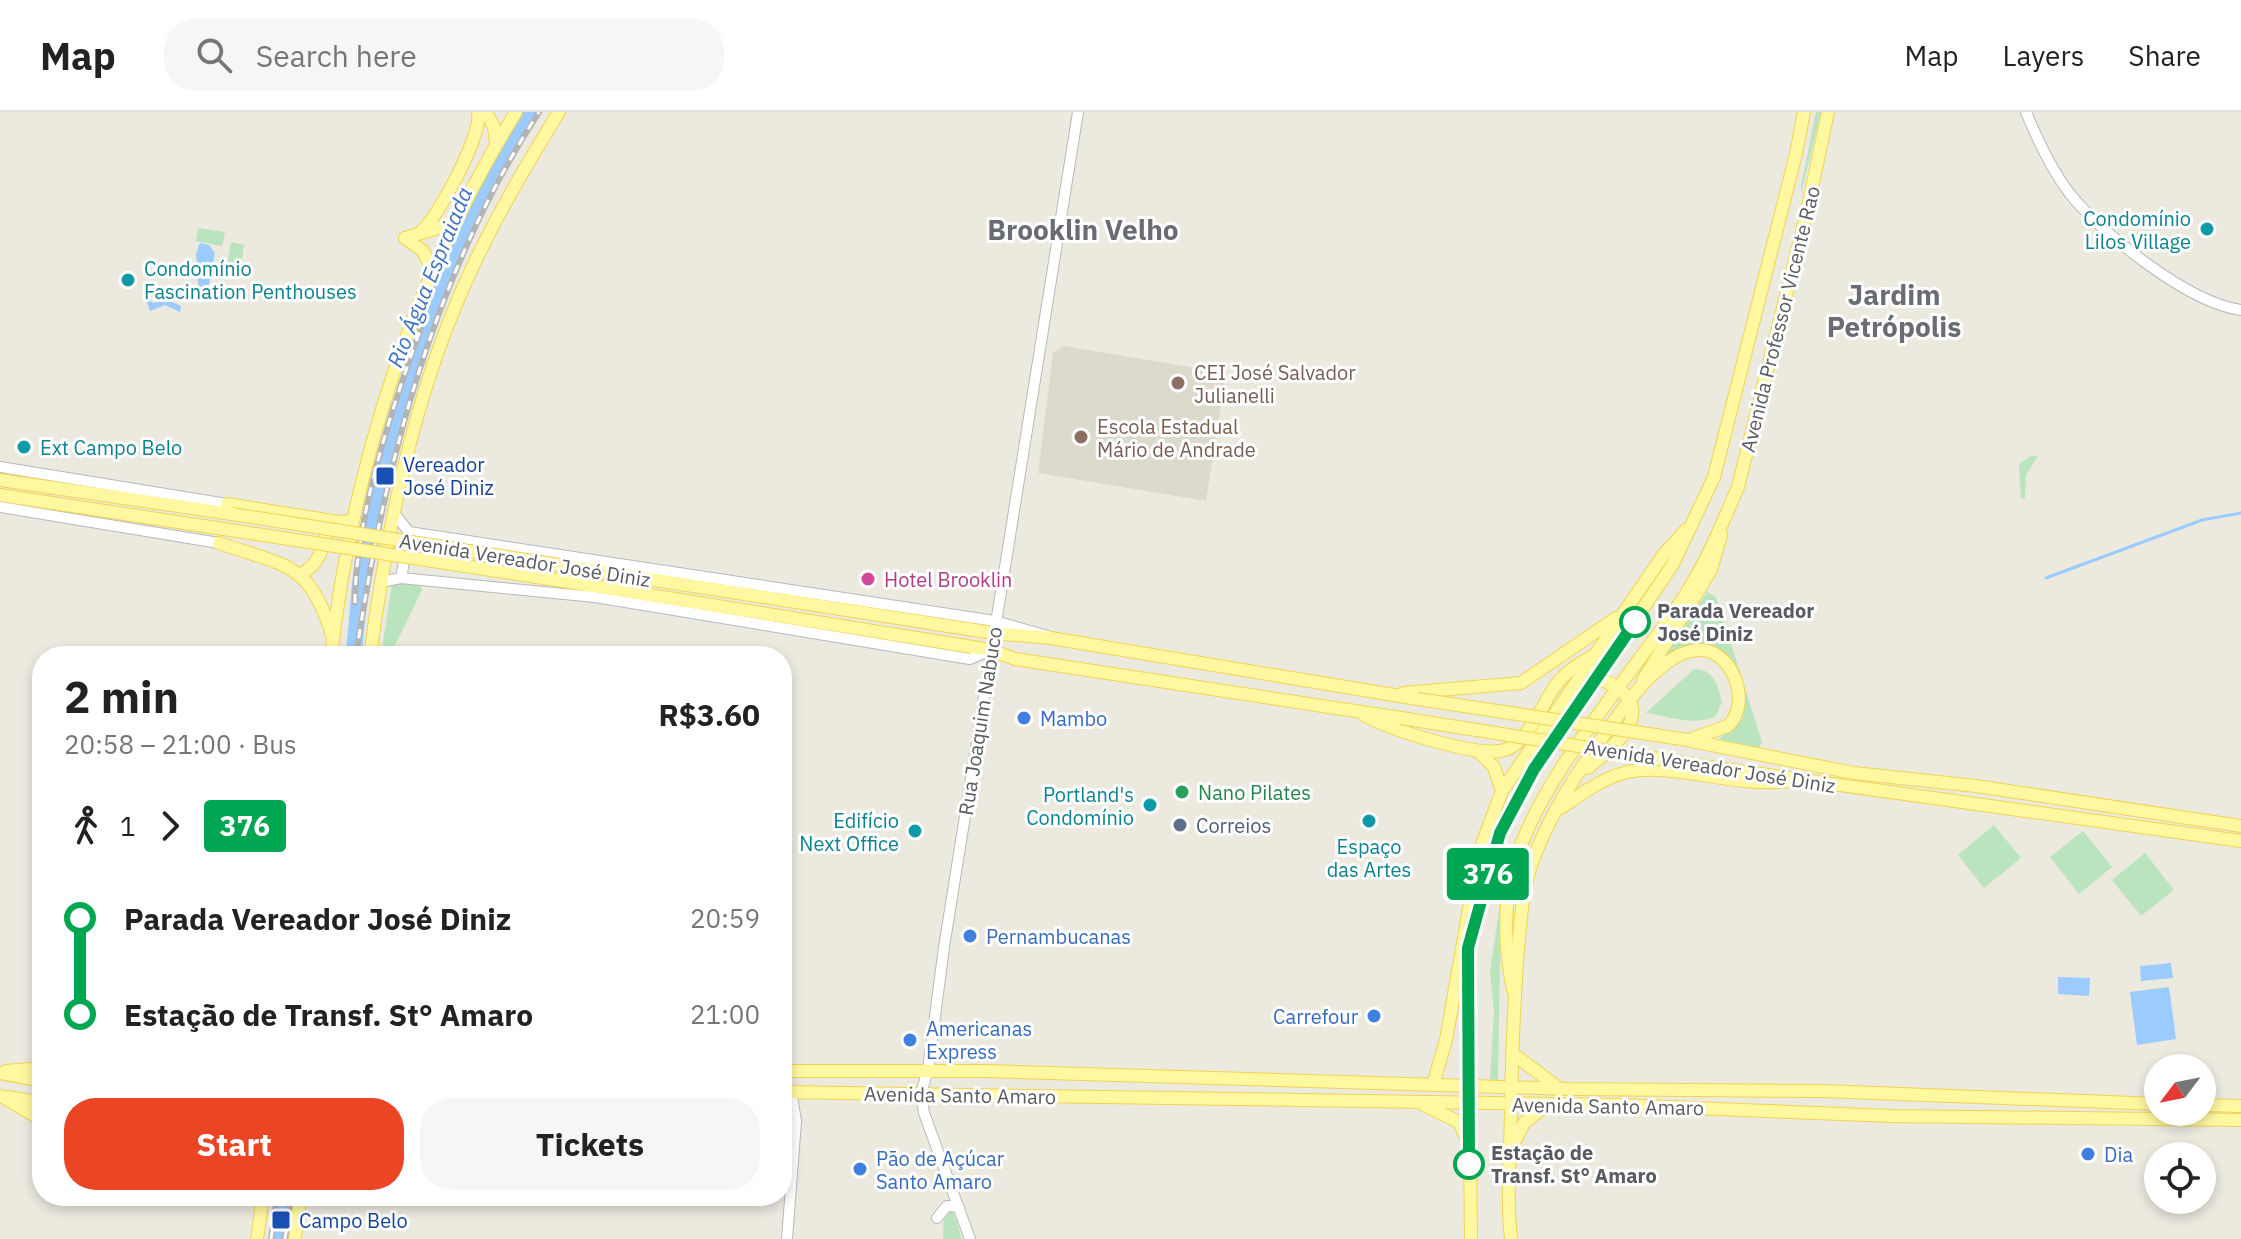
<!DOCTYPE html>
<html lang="en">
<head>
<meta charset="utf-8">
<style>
  body { margin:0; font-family:"IBM Plex Sans",sans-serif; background:#f6f6f6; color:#222; height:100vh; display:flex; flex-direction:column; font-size:30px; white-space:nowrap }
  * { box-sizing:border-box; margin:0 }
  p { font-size:26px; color:#767676 }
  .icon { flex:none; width:44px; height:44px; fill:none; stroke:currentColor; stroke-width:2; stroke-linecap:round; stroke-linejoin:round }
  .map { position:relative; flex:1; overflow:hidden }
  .sheet { position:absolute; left:32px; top:534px; width:760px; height:560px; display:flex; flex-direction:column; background:#fff; border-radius:32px; box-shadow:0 4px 12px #0003 }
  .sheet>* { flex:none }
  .badge { padding:0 16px; border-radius:6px; font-size:28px; line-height:52px }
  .needle { width:52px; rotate:238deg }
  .controls { position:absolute; left:2144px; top:942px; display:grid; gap:16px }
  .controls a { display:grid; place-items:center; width:72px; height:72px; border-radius:50%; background:#fff; box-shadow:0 4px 12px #0003; font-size:40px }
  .map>.badge { position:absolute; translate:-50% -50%; box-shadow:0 0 0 4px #fff }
  .legs { display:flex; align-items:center; gap:12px; height:88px; padding:0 32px; font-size:26px }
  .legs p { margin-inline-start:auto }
  .summary { display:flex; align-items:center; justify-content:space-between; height:136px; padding:0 32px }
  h1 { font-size:44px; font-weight:700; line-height:60px }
  .primary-button { display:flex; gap:16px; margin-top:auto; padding:16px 32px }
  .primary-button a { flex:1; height:92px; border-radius:32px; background:#ea4626; color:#fff; font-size:32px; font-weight:700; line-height:92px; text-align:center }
  .primary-button a+a { background:#f6f6f6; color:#222 }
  ul { padding:0 32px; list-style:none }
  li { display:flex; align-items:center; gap:28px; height:96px; font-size:30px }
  li i { display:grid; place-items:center; width:12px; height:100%; margin:0 10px; background:currentColor }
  li i::after { content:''; width:20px; height:20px; margin:-10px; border:6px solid; border-radius:50%; background:#fff }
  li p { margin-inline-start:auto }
  li:first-child i { background:linear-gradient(#0000 50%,currentColor 0) }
  li:last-child i { background:linear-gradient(currentColor 50%,#0000 0) }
  header { display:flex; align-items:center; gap:48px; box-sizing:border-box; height:112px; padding:0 40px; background:#fff; border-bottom:2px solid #e0e0e0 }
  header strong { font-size:38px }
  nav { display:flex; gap:44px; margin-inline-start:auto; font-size:28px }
  .search { width:560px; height:72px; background:#f6f6f6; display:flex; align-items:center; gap:20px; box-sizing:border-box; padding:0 28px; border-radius:32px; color:#767676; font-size:30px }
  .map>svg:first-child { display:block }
</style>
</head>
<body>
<header>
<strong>Map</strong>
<div class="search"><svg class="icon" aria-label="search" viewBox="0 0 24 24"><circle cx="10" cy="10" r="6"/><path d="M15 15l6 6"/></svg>Search here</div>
<nav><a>Map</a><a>Layers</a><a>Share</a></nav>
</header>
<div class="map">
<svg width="2241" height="1127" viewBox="0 0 2241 1127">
  <rect width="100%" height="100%" fill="#eceadf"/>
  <polygon fill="#dcd9cd" points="1064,234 1226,261 1206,389 1038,361 1053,241"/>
  <g fill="#bae4be">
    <polygon points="1816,0 1821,0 1801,82 1801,74"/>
    <polygon points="198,116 225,120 222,134 196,129"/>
    <polygon points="231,130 244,133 240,162 226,159"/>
    <polygon points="2031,344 2038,344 2026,363 2025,386 2021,386 2019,352"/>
    <polygon points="420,470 422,478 390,544 381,544 392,471"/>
    <path d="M 1707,480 L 1716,485 L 1762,630 L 1759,636 L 1719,627 L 1743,606 C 1747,574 1730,521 1689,535 C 1679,537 1669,545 1661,550 Z"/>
    <path d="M 1694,557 C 1714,557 1718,573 1722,590 L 1716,604 C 1694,615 1668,604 1646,601 Z"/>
    <polygon points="1994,713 2021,746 1984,776 1958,743"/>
    <polygon points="2083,719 2112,755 2079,782 2050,745"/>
    <polygon points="2145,741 2174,778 2141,804 2112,768"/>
    <polygon points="1501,785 1498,968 1490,967 1494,900 1490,859"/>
    <polygon points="944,1096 952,1096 962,1127 943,1127"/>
  </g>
  <g fill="#9bcbff">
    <path d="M 200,131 L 209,133 L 215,141 L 208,177 L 199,175 C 196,164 198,153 196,142 Z"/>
    <polygon points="145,184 153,191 168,188 181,194 180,200 165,193 150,199"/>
    <polygon points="2171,851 2173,866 2141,869 2140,854"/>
    <polygon points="2058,865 2090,866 2089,884 2058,882"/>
    <polygon points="2169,875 2176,927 2137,933 2130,880"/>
  </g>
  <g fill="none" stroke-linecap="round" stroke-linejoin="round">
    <polyline stroke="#9bcbff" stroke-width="3" points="2046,466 2202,408 2241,401"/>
    <g stroke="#9bcbff" stroke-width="16">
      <path d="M 353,544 C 358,516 357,487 362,459 C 391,299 443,137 532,0"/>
      <polyline points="278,1127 283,1084"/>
    </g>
    <defs>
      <g id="tertiary">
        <path d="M 2026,0 C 2038,29 2051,57 2070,82 C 2103,123 2189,191 2241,198"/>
        <polyline points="0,355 227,392 225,399"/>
        <polyline points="0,395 219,431"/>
        <polyline points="393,400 409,420 995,509 1048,524"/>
        <polyline points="401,466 409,422"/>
        <polyline points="381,470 401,466 595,485 970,547 990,538"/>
        <polyline points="937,1106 947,1094 959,1095"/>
        <polyline points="787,1127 796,1009 791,979"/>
        <polyline points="970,1127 924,1001 921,981 928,958 944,835 1078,0"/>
      </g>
      <g id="primary">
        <polyline points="486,0 494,15 496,32"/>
        <path d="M 422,119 C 439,104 483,21 478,0"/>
        <polyline points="405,126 455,111"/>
        <polyline points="405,126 423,139 432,157"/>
        <polyline points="0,368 232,402"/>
        <polyline points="0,383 230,418"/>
        <polyline points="227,392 339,410 351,409"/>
        <path d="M 219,431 C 287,455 309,449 332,523"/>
        <polyline points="572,455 993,521 1051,526 1418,587"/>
        <path d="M 301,462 C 320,452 323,435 328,416 L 325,408"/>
        <polyline points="569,470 991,538 1015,547 1401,606"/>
        <path d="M 331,544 C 353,351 414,165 516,0"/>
        <path d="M 370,544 C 385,435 405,326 444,223 C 473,144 515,71 559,0"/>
        <polyline points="1643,568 1711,458 1721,423"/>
        <polyline points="1403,581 1521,571 1616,506"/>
        <path d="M 1364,603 C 1391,618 1470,643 1500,639 C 1508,638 1516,633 1521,627 C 1552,593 1542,571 1591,545"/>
        <polyline points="1691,629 1854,661 1976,674 2241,714"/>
        <polyline points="1478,639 1494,655 1502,679"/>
        <polyline points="1697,653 2241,729"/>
        <path d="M 1588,656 C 1611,636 1654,605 1619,577 C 1610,570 1602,567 1590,569"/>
        <path d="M 1561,696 C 1581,682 1603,666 1627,660 C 1671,650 1735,676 1788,669"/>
        <path d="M 1513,878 C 1505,839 1503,796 1513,757 C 1537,669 1626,570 1678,494 C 1703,458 1721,415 1738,375 L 1806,104 L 1828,0"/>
        <polyline points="1512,941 1560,977"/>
        <polyline points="6,959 42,956"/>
        <polyline points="782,959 986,959 1570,977 1824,979 2158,992"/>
        <polyline points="0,961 42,969"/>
        <polyline points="1433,973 1446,928 1479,740 1502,679 1664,442 1686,418"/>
        <polyline points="782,980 1619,993 1891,1004 2241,1008"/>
        <polyline points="1,984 42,1008"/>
        <polyline points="7,985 42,991"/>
        <polyline points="1424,993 1459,1010 1468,1031"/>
        <polyline points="2202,993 2241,994"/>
        <polyline points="1513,1033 1524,1011 1548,992"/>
        <polyline points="257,1127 263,1084"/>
        <polyline points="295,1127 300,1084"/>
        <polyline points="1471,1127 1468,836 1500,721 1534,657 1673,452 1714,365 1796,42 1804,0"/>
        <path d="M 1511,1127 C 1506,1083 1511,1038 1511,994 C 1512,941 1514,890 1518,837 C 1521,807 1522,777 1533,748 C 1553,693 1591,640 1626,593 C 1642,571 1677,531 1708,539 C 1736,547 1750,593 1728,614 L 1688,628"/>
      </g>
    </defs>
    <use href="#tertiary" stroke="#b7b9be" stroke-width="12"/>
    <use href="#primary" stroke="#f2d351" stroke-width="14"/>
    <use href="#tertiary" stroke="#fff" stroke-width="10"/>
    <use href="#primary" stroke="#fff8a0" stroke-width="12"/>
    <defs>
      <g id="rail">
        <path d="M 355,491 C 355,407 392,295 421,216"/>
        <path d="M 356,544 C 384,354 433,163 539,0"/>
        <polyline points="271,1127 277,1084"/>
        <polyline points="285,1127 291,1084"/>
      </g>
    </defs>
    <use href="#rail" stroke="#b3b4b4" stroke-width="6"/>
    <use href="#rail" stroke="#fff" stroke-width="3" stroke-dasharray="9" stroke-linecap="butt"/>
    <defs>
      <g id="primary-bridge">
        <polyline points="232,402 572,455"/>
        <polyline points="230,418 569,470"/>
        <polyline points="1418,587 1688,628"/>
        <polyline points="1401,606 1697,653"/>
      </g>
    </defs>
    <use href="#primary-bridge" stroke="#f2d351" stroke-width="14" stroke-linecap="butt"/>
    <use href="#primary-bridge" stroke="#fff8a0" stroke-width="12"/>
  </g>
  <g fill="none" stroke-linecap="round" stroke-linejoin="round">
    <defs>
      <polyline id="line-1" points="1469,1052 1468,836 1500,721 1534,657 1635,510"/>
    </defs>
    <use href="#line-1" stroke="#fff" stroke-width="18"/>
    <use href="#line-1" stroke="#00a651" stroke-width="12"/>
  </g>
  <g fill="#0f9aa8" stroke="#fff" stroke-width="3">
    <circle cx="2207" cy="117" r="8"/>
    <circle cx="128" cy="168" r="8"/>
    <circle cx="24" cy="335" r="8"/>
    <circle cx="1150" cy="693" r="8"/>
    <circle cx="1369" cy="709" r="8"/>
    <circle cx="915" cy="719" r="8"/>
  </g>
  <g fill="#8d6e63" stroke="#fff" stroke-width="3">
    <circle cx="1178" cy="271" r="8"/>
    <circle cx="1081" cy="325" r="8"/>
  </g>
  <g fill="#1a4fb4" stroke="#fff" stroke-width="3">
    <rect x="375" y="354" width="20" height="20" rx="4"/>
    <rect x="271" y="1098" width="20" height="20" rx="4"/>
  </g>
  <circle fill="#d1479c" stroke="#fff" stroke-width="3" cx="868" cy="467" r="8"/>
  <g fill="#fff" stroke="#00a651" stroke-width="4">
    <circle cx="1635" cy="510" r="14"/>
    <circle cx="1469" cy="1052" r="14"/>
  </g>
  <g fill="#3f7fe0" stroke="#fff" stroke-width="3">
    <circle cx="1024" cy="606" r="8"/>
    <circle cx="970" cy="824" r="8"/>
    <circle cx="1374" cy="904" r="8"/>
    <circle cx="910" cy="928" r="8"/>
    <circle cx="2088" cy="1042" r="8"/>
    <circle cx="860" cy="1057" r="8"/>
  </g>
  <circle fill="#2e9e5b" stroke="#fff" stroke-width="3" cx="1182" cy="680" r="8"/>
  <circle fill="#5c6f8a" stroke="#fff" stroke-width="3" cx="1180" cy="713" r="8"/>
  <g text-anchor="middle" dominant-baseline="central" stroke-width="6" stroke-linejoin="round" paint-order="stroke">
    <g font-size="20" fill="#0d838f" stroke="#fff" text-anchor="end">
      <text x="2191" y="106">Condomínio<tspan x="2191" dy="23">Lilos Village</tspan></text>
      <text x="144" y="156" text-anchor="start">Condomínio<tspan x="144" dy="23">Fascination Penthouses</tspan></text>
      <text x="40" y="335" text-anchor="start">Ext Campo Belo</text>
      <text x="1134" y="682">Portland's<tspan x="1134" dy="23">Condomínio</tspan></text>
      <text x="899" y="708">Edifício<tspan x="899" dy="23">Next Office</tspan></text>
      <text x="1369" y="734" text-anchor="middle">Espaço<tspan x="1369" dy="23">das Artes</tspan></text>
    </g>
    <g font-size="20" fill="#585b60" stroke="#fff">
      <text transform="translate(1780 207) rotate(-76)">Avenida Professor Vicente Rao</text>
      <text transform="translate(525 448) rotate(9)">Avenida Vereador José Diniz</text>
      <text transform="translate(980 609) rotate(-81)">Rua Joaquim Nabuco</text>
      <text transform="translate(1710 654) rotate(9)">Avenida Vereador José Diniz</text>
      <text transform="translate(960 983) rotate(1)">Avenida Santo Amaro</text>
      <text transform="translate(1608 994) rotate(1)">Avenida Santo Amaro</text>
    </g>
    <g font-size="20" fill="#785e54" stroke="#fff" text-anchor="start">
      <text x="1194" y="260">CEI José Salvador<tspan x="1194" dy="23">Julianelli</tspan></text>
      <text x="1097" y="314">Escola Estadual<tspan x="1097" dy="23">Mário de Andrade</tspan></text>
    </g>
    <g font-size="20" fill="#164399" stroke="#fff" text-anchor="start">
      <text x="403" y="352">Vereador<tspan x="403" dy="23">José Diniz</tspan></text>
      <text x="299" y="1108">Campo Belo</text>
    </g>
    <g font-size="20" fill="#b23c85" stroke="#fff" text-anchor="start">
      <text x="884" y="467">Hotel Brooklin</text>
    </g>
    <g font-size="20" font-weight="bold" fill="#585b60" stroke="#fff" text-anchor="start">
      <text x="1657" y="498">Parada Vereador<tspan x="1657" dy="23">José Diniz</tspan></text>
      <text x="1491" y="1040">Estação de<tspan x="1491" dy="23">Transf. St° Amaro</tspan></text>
    </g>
    <g font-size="20" fill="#366cbe" stroke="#fff" text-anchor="start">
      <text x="1040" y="606">Mambo</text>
      <text x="986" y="824">Pernambucanas</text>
      <text x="1358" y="904" text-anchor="end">Carrefour</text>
      <text x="926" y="916">Americanas<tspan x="926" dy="23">Express</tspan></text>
      <text x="2104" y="1042">Dia</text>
      <text x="876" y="1046">Pão de Açúcar<tspan x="876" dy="23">Santo Amaro</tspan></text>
    </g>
    <g font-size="20" fill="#27864d" stroke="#fff" text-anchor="start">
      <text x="1198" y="680">Nano Pilates</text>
    </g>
    <g font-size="20" fill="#4e5e75" stroke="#fff" text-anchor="start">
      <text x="1196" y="713">Correios</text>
    </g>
    <g font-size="22" font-style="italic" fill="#3e73c3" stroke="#fff">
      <text transform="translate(429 165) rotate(-68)">Rio Água Espraiada</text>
    </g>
    <g font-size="28" font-weight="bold" fill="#696d73" stroke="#fff">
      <text x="1083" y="117">Brooklin Velho</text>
      <text x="1894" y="182">Jardim<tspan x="1894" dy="32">Petrópolis</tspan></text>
    </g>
  </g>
</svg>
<div class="controls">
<a><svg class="needle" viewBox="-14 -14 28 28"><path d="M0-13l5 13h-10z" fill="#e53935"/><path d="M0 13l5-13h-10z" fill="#767676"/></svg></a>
<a><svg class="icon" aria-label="locate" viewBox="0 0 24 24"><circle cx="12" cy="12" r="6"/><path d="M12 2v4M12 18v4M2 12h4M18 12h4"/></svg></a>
</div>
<b class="badge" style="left:1488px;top:762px;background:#00a651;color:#fff">376</b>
<section class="sheet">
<div class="summary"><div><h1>2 min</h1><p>20:58 – 21:00 · Bus</p></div><b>R$3.60</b></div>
<div class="legs"><svg class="icon" aria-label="walk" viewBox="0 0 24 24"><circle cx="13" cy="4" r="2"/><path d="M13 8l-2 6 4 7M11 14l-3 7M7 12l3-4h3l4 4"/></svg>1<svg class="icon" aria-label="forward" viewBox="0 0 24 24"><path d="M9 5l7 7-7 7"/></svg><b class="badge" style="background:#00a651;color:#fff">376</b></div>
<ul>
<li><i style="color:#00a651"></i><b>Parada Vereador José Diniz</b><p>20:59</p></li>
<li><i style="color:#00a651"></i><b>Estação de Transf. St° Amaro</b><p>21:00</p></li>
</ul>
<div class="primary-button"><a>Start</a><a>Tickets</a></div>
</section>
</div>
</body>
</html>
